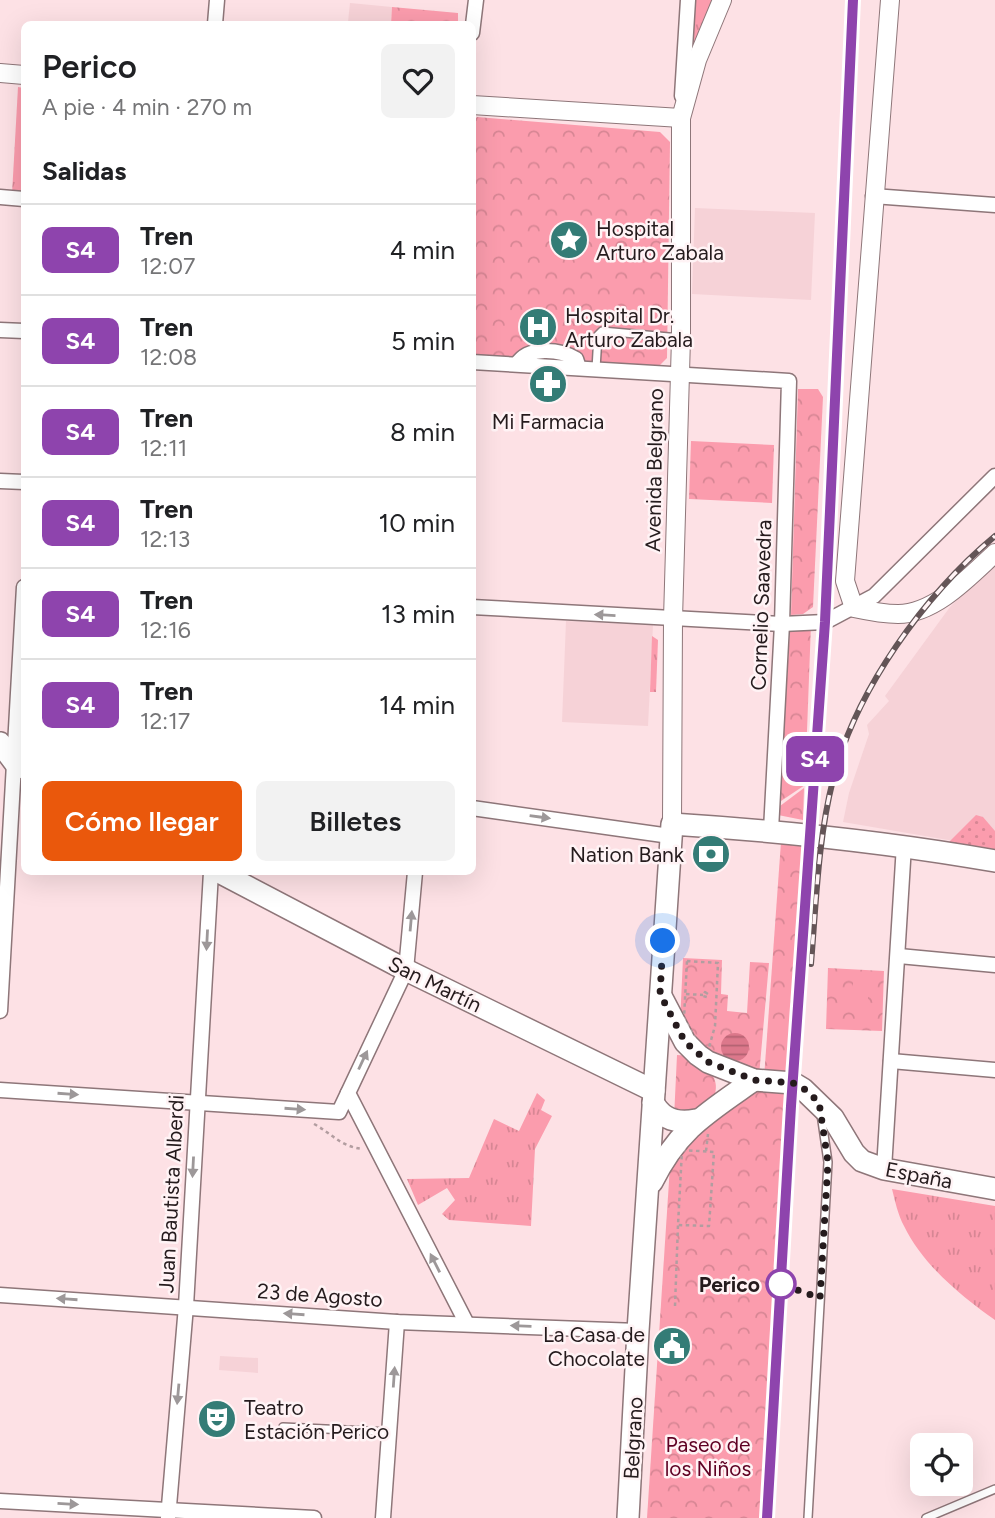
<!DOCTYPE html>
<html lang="es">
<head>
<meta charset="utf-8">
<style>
  body { margin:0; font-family:Figtree,sans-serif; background:#f2f2f2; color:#202124; height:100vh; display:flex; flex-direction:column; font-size:26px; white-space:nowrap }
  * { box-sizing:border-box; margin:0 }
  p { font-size:23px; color:#757577 }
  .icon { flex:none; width:38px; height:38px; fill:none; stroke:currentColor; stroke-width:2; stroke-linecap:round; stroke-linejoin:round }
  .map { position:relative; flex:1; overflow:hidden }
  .details { position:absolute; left:21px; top:21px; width:455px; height:854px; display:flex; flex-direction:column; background:#fff; border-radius:10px; box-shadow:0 7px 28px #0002 }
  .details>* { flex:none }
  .badge { padding:0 14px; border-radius:10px; font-size:24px; line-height:46px }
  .tools { position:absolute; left:910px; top:1433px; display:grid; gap:14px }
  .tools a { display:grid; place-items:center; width:63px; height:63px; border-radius:10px; background:#fff; box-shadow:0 7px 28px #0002; font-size:35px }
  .you { position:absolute; width:35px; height:35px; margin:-18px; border:5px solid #fff; border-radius:50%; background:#1a73e8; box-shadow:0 0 0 10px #1a73e833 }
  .map>.badge { position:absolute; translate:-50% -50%; box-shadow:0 0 0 4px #fff }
  h2 { padding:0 21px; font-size:26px; line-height:63px }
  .round { display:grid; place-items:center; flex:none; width:74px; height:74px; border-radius:10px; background:#f2f2f2 }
  .summary { display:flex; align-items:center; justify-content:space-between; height:119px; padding:0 21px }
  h1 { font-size:33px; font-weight:600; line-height:52px }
  .action { display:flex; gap:14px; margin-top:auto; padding:14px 21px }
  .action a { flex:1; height:80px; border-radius:10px; background:#ea580c; color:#fff; font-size:28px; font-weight:600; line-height:80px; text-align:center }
  .action a+a { background:#f2f2f2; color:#202124 }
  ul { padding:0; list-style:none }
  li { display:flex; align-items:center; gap:21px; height:91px; padding:0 21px; border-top:2px solid #e0e0e0 }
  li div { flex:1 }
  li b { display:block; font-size:26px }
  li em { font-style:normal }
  li .badge { min-width:77px; font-weight:700; text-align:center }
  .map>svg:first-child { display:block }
</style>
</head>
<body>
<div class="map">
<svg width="995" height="1518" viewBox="0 0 995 1518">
  <defs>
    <pattern id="grass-tufts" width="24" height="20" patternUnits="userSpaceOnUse" patternTransform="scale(1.75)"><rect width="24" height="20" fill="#fb9cad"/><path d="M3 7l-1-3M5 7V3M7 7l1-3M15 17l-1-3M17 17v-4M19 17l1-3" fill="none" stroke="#d78694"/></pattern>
    <pattern id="park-crowns" width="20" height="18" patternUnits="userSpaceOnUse" patternTransform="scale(1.75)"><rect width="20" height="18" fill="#fb9cad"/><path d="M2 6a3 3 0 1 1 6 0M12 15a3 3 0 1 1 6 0" fill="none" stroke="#d78694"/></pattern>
    <pattern id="garden-dots" width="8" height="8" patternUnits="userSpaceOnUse" patternTransform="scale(1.75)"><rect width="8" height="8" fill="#fb9cad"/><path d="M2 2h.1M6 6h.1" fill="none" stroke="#d78694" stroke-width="1.8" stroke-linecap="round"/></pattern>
    <pattern id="water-rules" width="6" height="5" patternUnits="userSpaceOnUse" patternTransform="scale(1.75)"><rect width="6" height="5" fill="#dc788b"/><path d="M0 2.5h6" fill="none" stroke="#b26271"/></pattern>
  </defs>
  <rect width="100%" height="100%" fill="#fde1e5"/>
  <g fill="#f6d2d7">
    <polygon points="350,3 392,7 391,24 348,22"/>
    <polygon points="695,208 815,213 811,300 692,294"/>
    <polygon points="995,562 995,848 843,822 849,793 869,734 867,725 889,701 885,696 950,607"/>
    <polygon points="566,621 653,625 648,726 562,722"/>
    <polygon points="220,1356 258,1358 258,1373 219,1370"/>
  </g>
  <g fill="url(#grass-tufts)">
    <polygon points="695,0 715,0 692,52"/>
    <polygon points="18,87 24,88 24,195 12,194"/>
    <polygon points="652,636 658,640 656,692 650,692"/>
    <polygon points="537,1093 545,1100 541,1110 552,1116 535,1149 531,1226 449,1220 442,1214 455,1200 447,1188 418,1205 407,1179 469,1178 494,1119 519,1131"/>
    <path d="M 892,1189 L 995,1206 L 995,1320 C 962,1297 922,1264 904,1226 C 898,1215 895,1201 892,1189 Z"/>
  </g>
  <g fill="url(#park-crowns)">
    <polygon points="392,7 458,13 458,24 391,24"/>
    <polygon points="477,117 660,132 670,142 667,358 658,367 473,357 472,122"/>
    <polygon points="798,389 818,389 823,397 813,607 803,614 791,615"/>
    <polygon points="691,441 774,445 772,503 689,499"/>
    <polygon points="811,624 806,758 799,750 783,742 790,630"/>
    <polygon points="782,744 795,751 805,761 805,785 778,803"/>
    <polygon points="804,788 803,820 778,815 778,809 780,806"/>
    <polygon points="781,842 802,844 790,1080 764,1078"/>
    <polygon points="683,958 722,960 721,994 728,995 727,1011 747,1013 750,962 769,963 759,1076 711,1059 680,1023"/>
    <polygon points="828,968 884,971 882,1031 826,1029"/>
    <path d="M 677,1055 C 689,1055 693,1059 703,1065 C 718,1077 719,1088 711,1105 L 674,1118 Z"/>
    <polygon points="786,1088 763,1518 647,1518 670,1166 678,1151 747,1091"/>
  </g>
  <polygon fill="url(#garden-dots)" points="976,815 983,817 995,831 995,850 949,842"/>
  <rect fill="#fb9cad" x="853" y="976" width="15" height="35"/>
  <circle fill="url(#water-rules)" cx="735" cy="1047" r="14"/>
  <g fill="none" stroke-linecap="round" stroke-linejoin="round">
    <defs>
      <g id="service">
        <polyline points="596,369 598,335 602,331 680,338"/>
        <polyline points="283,1427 389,1432"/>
        <polyline points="808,1518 828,1162 821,1114"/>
        <polyline points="926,1518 995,1489"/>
      </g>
      <g id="minor">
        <polyline points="215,24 217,0"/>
        <polyline points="472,33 476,0"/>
        <polyline points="682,96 688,0"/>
        <polyline points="873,196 995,205"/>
        <polyline points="0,197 24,199"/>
        <polyline points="0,330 24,331"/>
        <polyline points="472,362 789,381 782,624 771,830"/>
        <path d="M 517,364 C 528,346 560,349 576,359 L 579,368"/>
        <polyline points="0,481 24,482"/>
        <polyline points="472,607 782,624 825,622 874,596 995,476"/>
        <polyline points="472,808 670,836"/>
        <polyline points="415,872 406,970 348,1093 467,1324"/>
        <polyline points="899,956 995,965"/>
        <polyline points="0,1011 24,587"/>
        <polyline points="891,1061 995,1070"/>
        <polyline points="0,1090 339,1112 348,1093"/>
        <polyline points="884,1169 904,845"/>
        <polyline points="0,1295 397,1322 638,1331"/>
        <polyline points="0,1501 314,1518"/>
        <polyline points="168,1518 186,1306 211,872"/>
        <polyline points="383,1518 397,1322"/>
      </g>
      <g id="tertiary">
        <path d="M 890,0 L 845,581 L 854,608 C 868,611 883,614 898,614 C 935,614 970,576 995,553"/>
        <polyline points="0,73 24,75"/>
        <polyline points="472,105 681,118"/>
        <polyline points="672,824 673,619 681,338 681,118 697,60 722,0"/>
      </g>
      <g id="secondary">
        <polyline points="0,743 15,763 24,768"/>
        <polyline points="219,872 406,970 654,1091"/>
        <polyline points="661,996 685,1042 698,1055 708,1062 754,1080 793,1083 803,1089 833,1118 854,1153 862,1161 884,1169 995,1189"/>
        <path d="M 653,1102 C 662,1120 678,1124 696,1120"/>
        <path d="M 652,1182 C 678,1129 707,1113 754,1080"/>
        <path d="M 628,1518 L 638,1331 L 672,824 C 781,831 887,842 995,861"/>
      </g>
    </defs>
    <use href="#service" stroke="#8e7679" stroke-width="10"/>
    <use href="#minor" stroke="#8e7679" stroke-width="17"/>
    <use href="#tertiary" stroke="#8e7679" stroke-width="20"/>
    <use href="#secondary" stroke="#8e7679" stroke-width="24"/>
    <g stroke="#b29da0" stroke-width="2.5" stroke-dasharray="3.5 3.5" stroke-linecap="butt">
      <polygon points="687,961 718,963 715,1026 708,1051 702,1051 684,1018"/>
      <polygon points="705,992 708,994 707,997 703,996"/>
      <polyline points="686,994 703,995"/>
      <path d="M 314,1124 C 331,1133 341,1147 363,1149"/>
      <polygon points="682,1150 714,1152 709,1226 678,1225"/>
      <polyline points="706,1151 708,1134"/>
      <polyline points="675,1306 678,1225"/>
    </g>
    <use href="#service" stroke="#fff" stroke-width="7"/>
    <use href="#minor" stroke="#fff" stroke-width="14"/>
    <use href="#tertiary" stroke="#fff" stroke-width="18"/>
    <use href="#secondary" stroke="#fff" stroke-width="21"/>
    <defs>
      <g id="rail">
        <path d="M 811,964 C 816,905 818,838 833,780 C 855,691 925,594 995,536"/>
        <polyline points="767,1518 793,1083 825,622 853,0"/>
      </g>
    </defs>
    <use href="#rail" stroke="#645557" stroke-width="6"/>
    <use href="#rail" stroke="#fff3f5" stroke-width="3.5" stroke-dasharray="10" stroke-linecap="butt"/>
  </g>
  <defs><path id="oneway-solid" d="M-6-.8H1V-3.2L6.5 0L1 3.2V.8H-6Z" transform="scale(1.75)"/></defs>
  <g fill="#9d9899">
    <use href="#oneway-solid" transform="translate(605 615) rotate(-177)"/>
    <use href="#oneway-solid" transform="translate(540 817) rotate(8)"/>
    <use href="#oneway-solid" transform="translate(411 921) rotate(-85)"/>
    <use href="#oneway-solid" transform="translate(207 940) rotate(93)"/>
    <use href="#oneway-solid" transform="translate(363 1060) rotate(-65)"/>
    <use href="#oneway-solid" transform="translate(68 1094) rotate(4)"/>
    <use href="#oneway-solid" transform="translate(295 1109) rotate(4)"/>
    <use href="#oneway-solid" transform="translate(193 1167) rotate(93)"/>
    <use href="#oneway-solid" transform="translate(435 1263) rotate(-117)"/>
    <use href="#oneway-solid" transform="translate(67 1299) rotate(-176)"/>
    <use href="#oneway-solid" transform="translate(294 1314) rotate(-176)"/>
    <use href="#oneway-solid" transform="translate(521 1326) rotate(-178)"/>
    <use href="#oneway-solid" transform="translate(394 1377) rotate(-86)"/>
    <use href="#oneway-solid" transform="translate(178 1394) rotate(95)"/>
    <use href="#oneway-solid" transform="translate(68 1504) rotate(3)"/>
  </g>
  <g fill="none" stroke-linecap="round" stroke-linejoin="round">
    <defs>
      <polyline id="line" points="767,1518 791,1106 825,622 853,0"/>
    </defs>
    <use href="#line" stroke="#fff" stroke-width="16"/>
    <use href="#line" stroke="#8e44ad" stroke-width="10"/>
    <polyline stroke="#251b1d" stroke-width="7" stroke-dasharray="0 12.6" points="663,941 660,994 685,1042 708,1062 754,1080 793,1083 803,1088 819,1102 828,1162 820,1298 781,1284"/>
  </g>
  <defs>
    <symbol id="sight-disc" viewBox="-11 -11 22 22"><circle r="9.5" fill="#347c76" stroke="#fff3f5"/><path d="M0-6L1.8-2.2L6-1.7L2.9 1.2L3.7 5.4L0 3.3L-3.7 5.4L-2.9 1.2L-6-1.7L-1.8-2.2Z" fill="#fff"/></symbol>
    <symbol id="hospital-disc" viewBox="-11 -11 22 22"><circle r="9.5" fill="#347c76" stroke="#fff3f5"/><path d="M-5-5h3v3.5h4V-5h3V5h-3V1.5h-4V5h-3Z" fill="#fff"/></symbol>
    <symbol id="pharmacy-disc" viewBox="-11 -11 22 22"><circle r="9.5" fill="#347c76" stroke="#fff3f5"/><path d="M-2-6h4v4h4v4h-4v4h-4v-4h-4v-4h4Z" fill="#fff"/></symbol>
    <symbol id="bank-disc" viewBox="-11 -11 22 22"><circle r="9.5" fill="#347c76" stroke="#fff3f5"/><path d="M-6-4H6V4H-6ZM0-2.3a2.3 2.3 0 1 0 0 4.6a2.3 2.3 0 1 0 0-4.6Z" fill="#fff"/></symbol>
    <symbol id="civic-disc" viewBox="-11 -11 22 22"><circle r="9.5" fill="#347c76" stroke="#fff3f5"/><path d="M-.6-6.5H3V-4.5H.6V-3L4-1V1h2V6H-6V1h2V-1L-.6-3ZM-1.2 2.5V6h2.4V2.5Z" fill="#fff"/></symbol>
    <symbol id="theatre-disc" viewBox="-11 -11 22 22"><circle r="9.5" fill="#347c76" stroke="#fff3f5"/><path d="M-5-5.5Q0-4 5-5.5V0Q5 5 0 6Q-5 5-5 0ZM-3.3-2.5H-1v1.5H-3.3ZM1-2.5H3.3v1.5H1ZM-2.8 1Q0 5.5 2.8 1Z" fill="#fff"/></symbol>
  </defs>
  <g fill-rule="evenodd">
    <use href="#sight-disc" x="547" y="218" width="44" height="44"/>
    <use href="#hospital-disc" x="516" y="305" width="44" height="44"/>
    <use href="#pharmacy-disc" x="526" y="362" width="44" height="44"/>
    <use href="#bank-disc" x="689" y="832" width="44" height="44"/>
    <use href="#civic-disc" x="650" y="1324" width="44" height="44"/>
    <use href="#theatre-disc" x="195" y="1397" width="44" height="44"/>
  </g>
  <circle fill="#fff" stroke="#8e44ad" stroke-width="3.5" cx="781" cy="1284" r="14"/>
  <g text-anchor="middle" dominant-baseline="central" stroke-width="5" stroke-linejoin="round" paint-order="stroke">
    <g font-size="21" fill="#251b1d" stroke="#fff3f5" text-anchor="start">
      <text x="596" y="228">Hospital<tspan x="596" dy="24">Arturo Zabala</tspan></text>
      <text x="565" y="315">Hospital Dr.<tspan x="565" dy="24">Arturo Zabala</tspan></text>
      <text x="548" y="421" text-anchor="middle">Mi Farmacia</text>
      <text x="684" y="854" text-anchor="end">Nation Bank</text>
      <text x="645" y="1334" text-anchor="end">La Casa de<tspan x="645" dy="24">Chocolate</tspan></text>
      <text x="244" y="1407">Teatro<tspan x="244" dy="24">Estación Perico</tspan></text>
    </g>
    <g font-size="21" fill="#251b1d" stroke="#fff3f5">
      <text transform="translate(654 470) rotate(-89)">Avenida Belgrano</text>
      <text transform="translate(761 605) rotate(-88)">Cornelio Saavedra</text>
      <text transform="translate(435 984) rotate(26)">San Martín</text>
      <text transform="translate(919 1175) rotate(11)">España</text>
      <text transform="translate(171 1194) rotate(-87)">Juan Bautista Alberdi</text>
      <text transform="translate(320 1295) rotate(4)">23 de Agosto</text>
      <text transform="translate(633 1438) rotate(-87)">Belgrano</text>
    </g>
    <g font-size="21" font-weight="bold" fill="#251b1d" stroke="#fff3f5" text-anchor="end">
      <text x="760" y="1284">Perico</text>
    </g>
    <g font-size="21" fill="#5f0023" stroke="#fff3f5">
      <text x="708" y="1444">Paseo de<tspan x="708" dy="24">los Niños</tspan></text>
    </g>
  </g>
</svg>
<div class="tools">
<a><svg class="icon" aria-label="locate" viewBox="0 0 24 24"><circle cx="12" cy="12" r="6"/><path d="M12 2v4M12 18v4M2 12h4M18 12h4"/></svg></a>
</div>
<div class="you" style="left:663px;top:941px"></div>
<b class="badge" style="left:815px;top:759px;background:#8e44ad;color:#fff">S4</b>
<section class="details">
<div class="summary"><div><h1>Perico</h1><p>A pie · 4 min · 270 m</p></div><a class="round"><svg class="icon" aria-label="heart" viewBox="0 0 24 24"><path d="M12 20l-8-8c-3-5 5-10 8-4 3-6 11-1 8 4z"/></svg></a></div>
<h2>Salidas</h2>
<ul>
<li><span class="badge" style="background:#8e44ad;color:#fff">S4</span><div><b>Tren</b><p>12:07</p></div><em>4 min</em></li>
<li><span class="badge" style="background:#8e44ad;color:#fff">S4</span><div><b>Tren</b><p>12:08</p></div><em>5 min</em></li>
<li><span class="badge" style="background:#8e44ad;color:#fff">S4</span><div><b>Tren</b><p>12:11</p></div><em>8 min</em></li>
<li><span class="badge" style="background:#8e44ad;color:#fff">S4</span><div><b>Tren</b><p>12:13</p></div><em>10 min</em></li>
<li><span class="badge" style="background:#8e44ad;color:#fff">S4</span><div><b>Tren</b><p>12:16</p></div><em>13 min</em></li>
<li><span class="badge" style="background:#8e44ad;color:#fff">S4</span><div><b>Tren</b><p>12:17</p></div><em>14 min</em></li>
</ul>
<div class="action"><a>Cómo llegar</a><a>Billetes</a></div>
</section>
</div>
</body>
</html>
